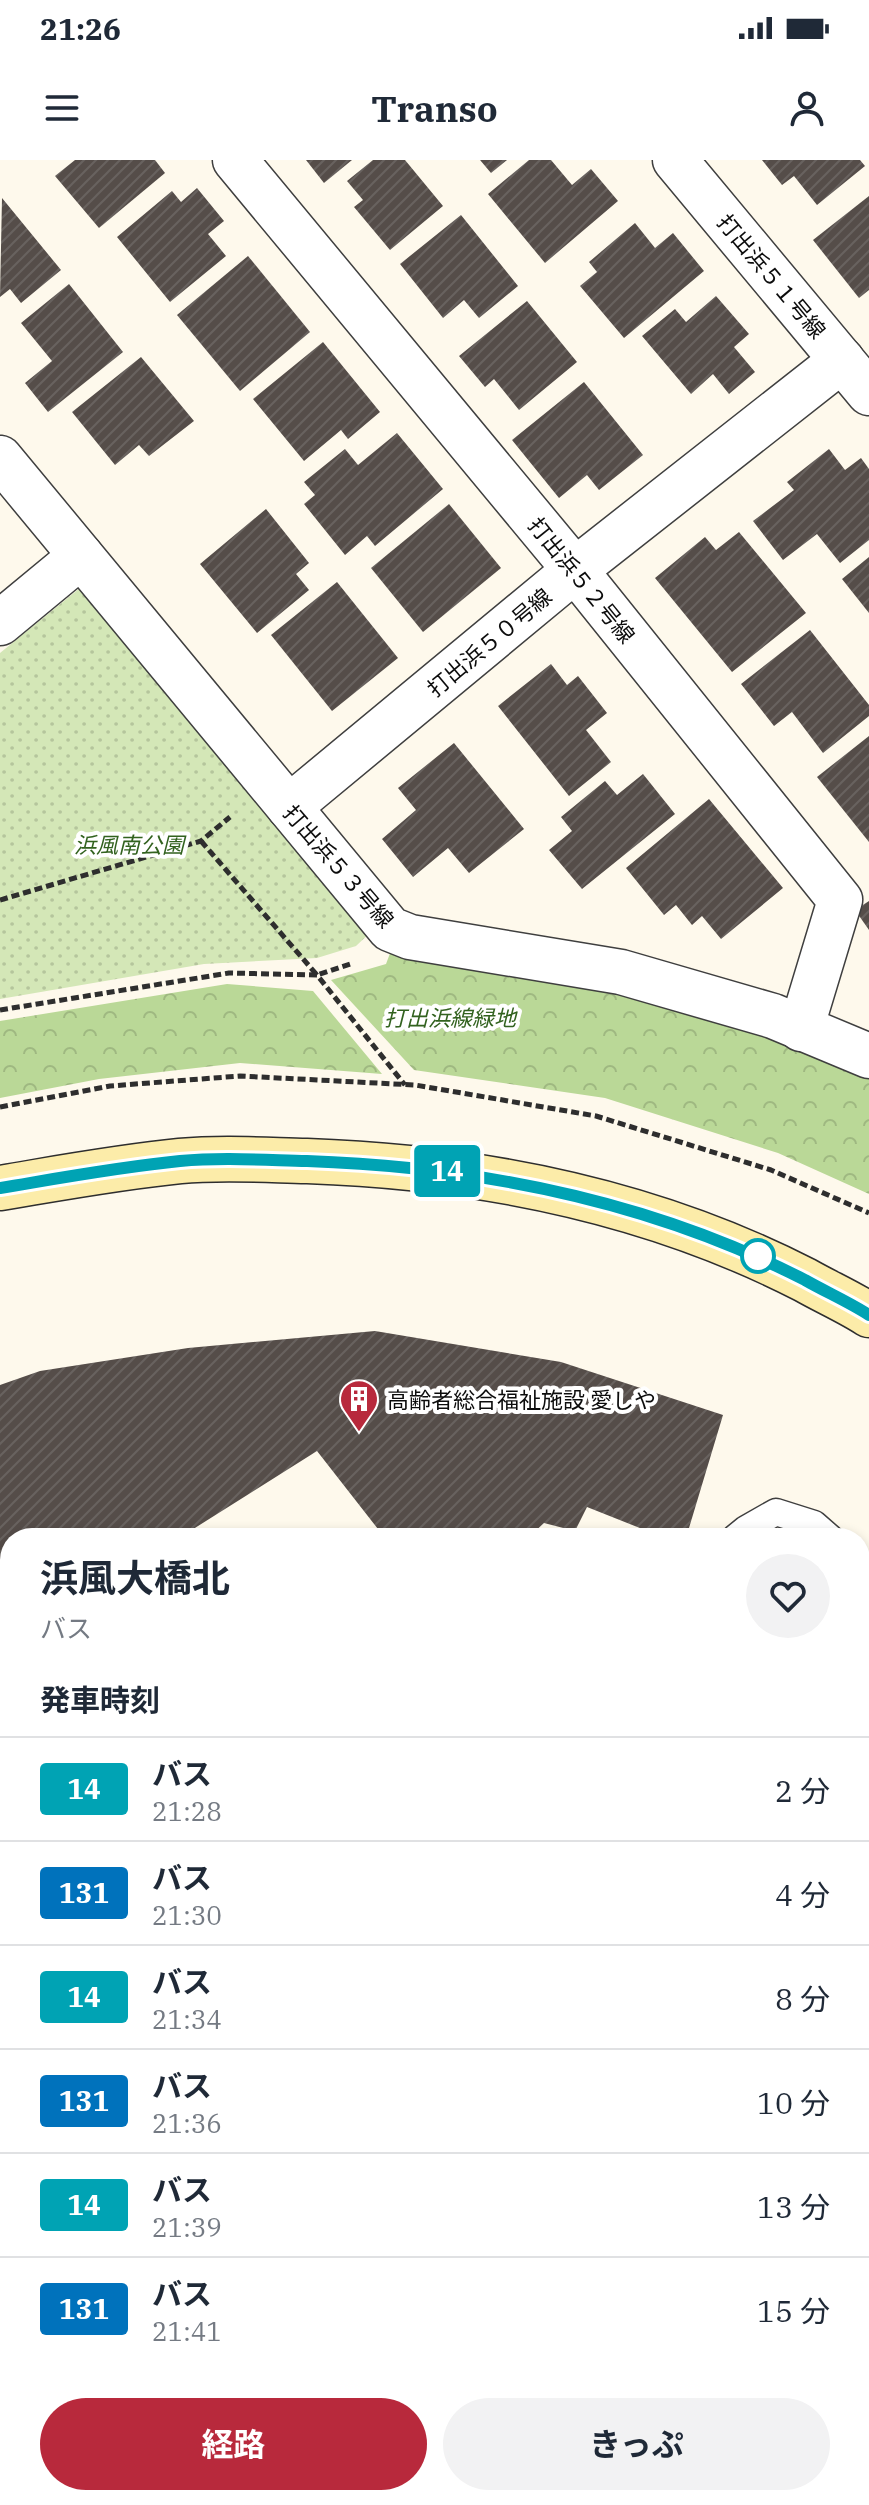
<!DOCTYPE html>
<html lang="ja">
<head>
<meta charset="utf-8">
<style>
  body { margin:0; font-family:"IBM Plex Serif","Noto Sans JP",serif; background:#f2f2f3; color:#1f2937; height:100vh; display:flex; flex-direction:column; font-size:30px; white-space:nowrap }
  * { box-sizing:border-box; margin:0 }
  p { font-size:26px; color:#747a83 }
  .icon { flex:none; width:44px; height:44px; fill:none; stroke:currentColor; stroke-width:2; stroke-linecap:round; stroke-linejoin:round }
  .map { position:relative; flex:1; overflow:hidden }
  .side { position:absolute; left:0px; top:1368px; width:870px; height:978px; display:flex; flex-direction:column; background:#fff; border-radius:32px 32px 0 0; box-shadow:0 4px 12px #0003 }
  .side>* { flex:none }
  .badge { padding:0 16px; border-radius:6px; font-size:28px; line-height:52px }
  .map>.badge { position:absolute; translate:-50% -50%; box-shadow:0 0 0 4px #fff }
  h2 { padding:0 40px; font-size:30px; line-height:72px }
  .round { display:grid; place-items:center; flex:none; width:84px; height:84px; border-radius:42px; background:#f2f2f3 }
  .headline { display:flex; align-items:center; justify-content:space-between; height:136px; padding:0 40px }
  h1 { font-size:38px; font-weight:700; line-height:60px }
  .button { display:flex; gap:16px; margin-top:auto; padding:16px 40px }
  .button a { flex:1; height:92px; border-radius:48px; background:#b8293c; color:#fff; font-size:32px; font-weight:700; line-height:92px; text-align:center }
  .button a+a { background:#f2f2f3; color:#1f2937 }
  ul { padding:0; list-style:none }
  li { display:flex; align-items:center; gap:24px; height:104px; padding:0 40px; border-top:2px solid #e0e1e3 }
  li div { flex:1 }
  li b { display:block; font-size:30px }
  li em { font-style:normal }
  li .badge { min-width:88px; font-weight:700; text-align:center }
  .status { display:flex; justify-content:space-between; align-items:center; height:56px; padding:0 40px; background:#fff; direction:ltr }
  .status svg { height:22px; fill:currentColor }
  header { display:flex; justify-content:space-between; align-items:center; height:104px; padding:0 40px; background:#fff; font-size:36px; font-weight:700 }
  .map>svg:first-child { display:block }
</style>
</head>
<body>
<div class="status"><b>21:26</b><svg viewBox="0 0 49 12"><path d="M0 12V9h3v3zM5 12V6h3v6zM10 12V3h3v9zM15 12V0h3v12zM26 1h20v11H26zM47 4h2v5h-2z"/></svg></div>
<header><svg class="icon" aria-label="menu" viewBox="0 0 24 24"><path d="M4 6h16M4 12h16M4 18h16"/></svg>Transo<svg class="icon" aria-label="person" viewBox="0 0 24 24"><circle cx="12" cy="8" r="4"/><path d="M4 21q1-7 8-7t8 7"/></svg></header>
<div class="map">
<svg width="869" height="2345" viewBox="0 0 869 2345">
  <defs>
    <pattern id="green-dots" width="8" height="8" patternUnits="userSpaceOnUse" patternTransform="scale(2)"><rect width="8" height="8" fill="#d4e7b7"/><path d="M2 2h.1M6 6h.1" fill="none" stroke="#b5c59c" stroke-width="1.8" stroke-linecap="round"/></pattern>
    <pattern id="forest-crowns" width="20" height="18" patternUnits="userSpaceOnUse" patternTransform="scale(2)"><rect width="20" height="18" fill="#bad897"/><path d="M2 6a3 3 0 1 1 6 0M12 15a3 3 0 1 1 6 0" fill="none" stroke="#9fb881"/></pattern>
    <pattern id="water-ripples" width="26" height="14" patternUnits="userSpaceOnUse" patternTransform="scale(2)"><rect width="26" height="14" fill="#b3e1f4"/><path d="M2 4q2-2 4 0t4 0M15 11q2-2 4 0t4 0" fill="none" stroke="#99c0d0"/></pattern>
    <pattern id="building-hatch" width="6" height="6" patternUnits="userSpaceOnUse" patternTransform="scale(2)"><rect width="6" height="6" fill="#554d49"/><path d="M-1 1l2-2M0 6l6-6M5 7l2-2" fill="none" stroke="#68625f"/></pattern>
  </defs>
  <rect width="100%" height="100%" fill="#fef9ec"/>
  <polygon fill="url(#green-dots)" points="80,428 373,770 356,786 317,798 204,804 0,839 0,493"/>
  <g fill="url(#forest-crowns)">
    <polygon points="392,788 628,832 768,872 869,916 869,1034 778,993 605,938 414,910 331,820 386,804"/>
    <polygon points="227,824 313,831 382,914 240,903 99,919 0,938 0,861"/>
  </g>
  <polygon fill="url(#water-ripples)" stroke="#3c9cc9" stroke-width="2" points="0,1870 10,1883 10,2336 384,2336 391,2345 0,2345"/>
  <g fill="url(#building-hatch)">
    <polygon points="75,0 155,0 165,13 99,68 55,16"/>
    <polygon points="306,0 352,0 324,23"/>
    <polygon points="373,0 405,0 443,46 390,90 354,47 363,40 347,21"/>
    <polygon points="480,0 507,0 491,13"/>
    <polygon points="529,0 551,0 572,25 591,9 618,41 545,103 488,34"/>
    <polygon points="762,0 860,0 865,6 817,45 794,16 782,25"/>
    <polygon points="197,28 224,61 208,74 226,96 170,142 117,77 172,31 181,42"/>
    <polygon points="869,36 869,130 859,138 813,80"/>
    <polygon points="2,38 61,110 21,143 10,129 0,137"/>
    <polygon points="461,55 518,126 479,158 464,140 443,158 400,104"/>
    <polygon points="635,63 655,88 673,73 704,111 624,178 580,126 597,112 589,102"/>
    <polygon points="248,96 310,172 240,231 177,155"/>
    <polygon points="69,124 123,192 48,252 25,223 52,201 21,163"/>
    <polygon points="716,136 749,174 734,187 755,212 729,234 713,214 691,234 642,176 675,149 686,162"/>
    <polygon points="527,141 577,202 519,250 494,219 485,227 459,196"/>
    <polygon points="323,182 380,252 348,279 341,270 304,301 253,239"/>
    <polygon points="141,197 194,261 149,296 139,285 115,305 72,252"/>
    <polygon points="584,222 643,295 599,330 587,315 559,338 512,280"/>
    <polygon points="397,273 443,329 375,386 367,376 345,395 304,344 315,335 304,322 345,289 358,305"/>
    <polygon points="829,289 845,310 861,298 869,309 869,380 840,403 817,374 783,400 753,361 794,330 787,322"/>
    <polygon points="449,344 501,408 423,472 371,408"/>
    <polygon points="266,349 309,403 296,414 309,430 257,473 200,404"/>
    <polygon points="739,372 806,453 732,512 655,418 705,377 716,390"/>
    <polygon points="869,397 869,453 842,419"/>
    <polygon points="337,422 398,498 332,551 271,475"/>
    <polygon points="810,470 869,545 869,556 823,593 792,552 774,566 741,524"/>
    <polygon points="551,504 567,525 578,516 607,553 586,570 611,602 569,636 498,546"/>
    <polygon points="869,576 869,682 817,617"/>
    <polygon points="454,583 524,669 469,713 448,688 413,717 382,679 416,650 398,628"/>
    <polygon points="643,614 675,654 582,729 549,690 572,671 561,657 605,621 617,635"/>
    <polygon points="709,639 783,728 721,779 702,756 692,765 676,745 664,755 626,708"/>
    <polygon points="869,741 869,770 855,750"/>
    <polygon points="375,1171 561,1202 723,1255 686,1378 665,1378 587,1347 575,1371 544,1363 528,1378 385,1378 317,1291 179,1378 10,1378 10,1408 3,1402 0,1403 0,1225 40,1211 188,1188"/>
    <polygon points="860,1510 869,1521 869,1569 860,1577"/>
    <polygon points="869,1880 869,2200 860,2189 860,1887"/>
  </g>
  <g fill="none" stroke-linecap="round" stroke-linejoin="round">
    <defs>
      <g id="lane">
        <polyline points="735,1378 746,1369 776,1352 814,1364 830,1378"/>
        <polyline points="860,1404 869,1412"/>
      </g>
      <g id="street">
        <polyline points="235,0 575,410 840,740 801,869"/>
        <polyline points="675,0 869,233"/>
        <polyline points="0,298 390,769 410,777 621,812 773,856 869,896"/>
        <polyline points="0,463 81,396"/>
        <polyline points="289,647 575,410 842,200"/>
      </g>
      <path id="secondary" d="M 0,1028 C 60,1018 119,1007 180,1001 C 222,997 265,1000 307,1001 C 480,1007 651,1041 805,1120 C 826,1132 849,1142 869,1155"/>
    </defs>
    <use href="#lane" stroke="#3f3f3f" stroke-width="29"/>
    <use href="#street" stroke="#3f3f3f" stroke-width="47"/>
    <use href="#secondary" stroke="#2e2e2e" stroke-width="47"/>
    <g stroke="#2e2e2e" stroke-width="5" stroke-dasharray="8 4" stroke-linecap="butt">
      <polyline points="201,681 317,815 350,804"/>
      <polyline points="0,740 201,681 230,657"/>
      <polyline points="0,850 229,813 317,815 405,925"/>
      <polyline points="0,947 110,926 240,916 415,925 596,956 771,1010 869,1053"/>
      <polyline points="0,1663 10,1675"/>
      <polyline points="554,2336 562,2345"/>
    </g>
    <use href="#lane" stroke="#fff" stroke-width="26"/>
    <use href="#street" stroke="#fff" stroke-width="44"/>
    <use href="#secondary" stroke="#fceca9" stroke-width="44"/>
  </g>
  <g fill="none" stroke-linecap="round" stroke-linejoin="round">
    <defs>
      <path id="line" d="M 0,1028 C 60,1018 119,1007 180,1001 C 222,997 265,1000 307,1001 C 480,1007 651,1041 805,1120 C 826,1132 849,1142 869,1155"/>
    </defs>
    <use href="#line" stroke="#fff" stroke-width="18"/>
    <use href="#line" stroke="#00a3b4" stroke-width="12"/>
  </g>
  <defs>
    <symbol id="building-pin" viewBox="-11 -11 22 30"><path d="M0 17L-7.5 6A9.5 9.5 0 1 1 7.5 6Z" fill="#b8293c" stroke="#fff"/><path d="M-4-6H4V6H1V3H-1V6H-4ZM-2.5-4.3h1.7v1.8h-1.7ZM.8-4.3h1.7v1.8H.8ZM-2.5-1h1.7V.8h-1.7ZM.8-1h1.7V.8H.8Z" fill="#fff"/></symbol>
  </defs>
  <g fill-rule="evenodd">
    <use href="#building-pin" x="337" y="1217" width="44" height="60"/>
  </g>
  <circle fill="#fff" stroke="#00a3b4" stroke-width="4" cx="758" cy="1096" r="16"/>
  <g text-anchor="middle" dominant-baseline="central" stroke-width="8" stroke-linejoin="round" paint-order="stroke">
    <g font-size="22" fill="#0c0c0c" stroke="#fff">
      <text transform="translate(772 116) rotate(50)">打出浜５１号線</text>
      <text transform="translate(582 420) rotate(51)">打出浜５２号線</text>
      <text transform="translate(489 482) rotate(-40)">打出浜５０号線</text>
      <text transform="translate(339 706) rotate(49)">打出浜５３号線</text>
    </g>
    <g font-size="22" font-style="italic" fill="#32621f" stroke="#fff">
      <text x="129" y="684">浜風南公園</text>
      <text x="450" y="857">打出浜線緑地</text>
    </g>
    <g font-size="22" fill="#0c0c0c" stroke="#fff" text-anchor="start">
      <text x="387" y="1239">高齢者総合福祉施設 愛しや</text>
    </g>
  </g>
</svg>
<b class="badge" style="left:447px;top:1011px;background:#00a3b4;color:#fff">14</b>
<section class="side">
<div class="headline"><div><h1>浜風大橋北</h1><p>バス</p></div><a class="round"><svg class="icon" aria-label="heart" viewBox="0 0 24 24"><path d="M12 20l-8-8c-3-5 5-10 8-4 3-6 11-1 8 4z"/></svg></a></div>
<h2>発車時刻</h2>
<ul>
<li><span class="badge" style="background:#00a3b4;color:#fff">14</span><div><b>バス</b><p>21:28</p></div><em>2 分</em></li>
<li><span class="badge" style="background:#0072bc;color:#fff">131</span><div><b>バス</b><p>21:30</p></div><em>4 分</em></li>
<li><span class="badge" style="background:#00a3b4;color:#fff">14</span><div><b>バス</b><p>21:34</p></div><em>8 分</em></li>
<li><span class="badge" style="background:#0072bc;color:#fff">131</span><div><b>バス</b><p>21:36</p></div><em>10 分</em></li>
<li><span class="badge" style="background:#00a3b4;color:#fff">14</span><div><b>バス</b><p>21:39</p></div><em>13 分</em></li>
<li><span class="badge" style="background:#0072bc;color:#fff">131</span><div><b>バス</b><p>21:41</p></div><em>15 分</em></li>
</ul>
<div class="button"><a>経路</a><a>きっぷ</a></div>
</section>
</div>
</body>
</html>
